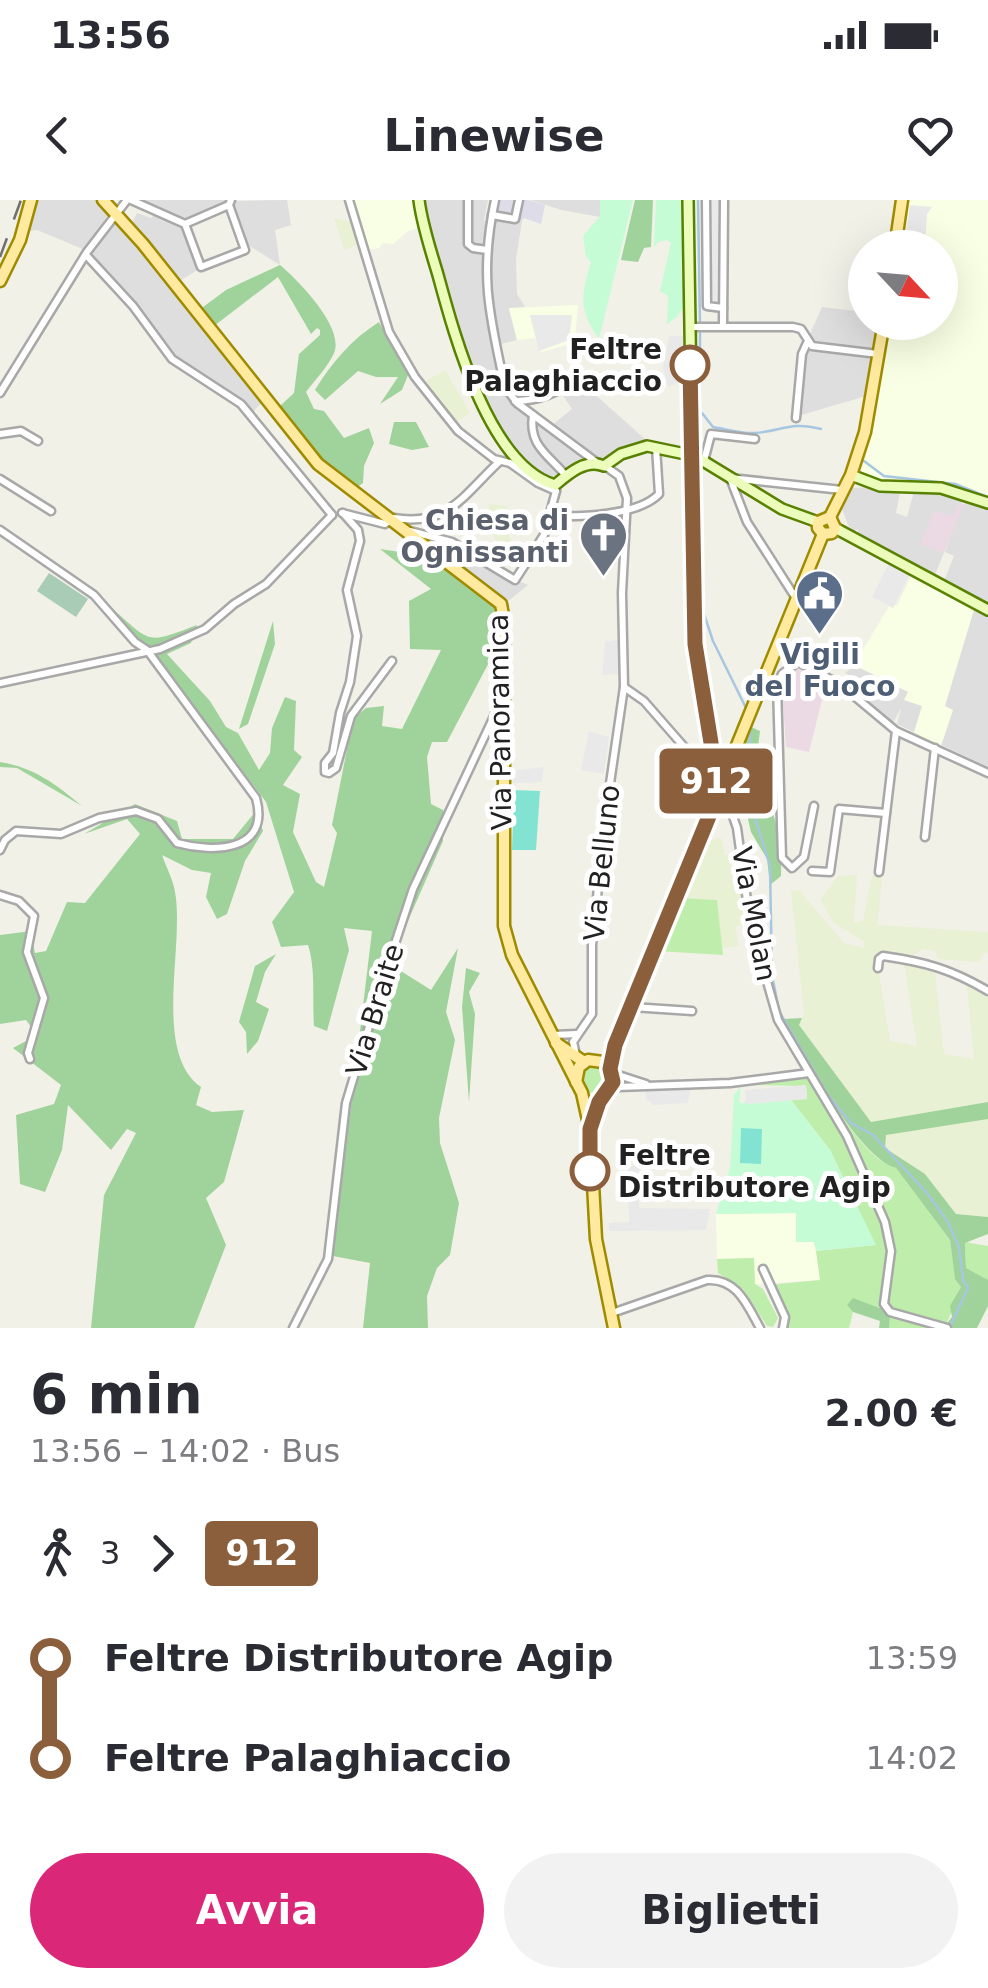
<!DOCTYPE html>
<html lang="it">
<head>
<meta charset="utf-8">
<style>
  body { margin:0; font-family:"DejaVu Sans",sans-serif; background:#f2f2f3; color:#2b2b33; height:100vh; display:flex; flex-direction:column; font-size:38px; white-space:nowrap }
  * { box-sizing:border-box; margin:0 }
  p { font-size:32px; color:#7c7c81 }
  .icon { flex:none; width:55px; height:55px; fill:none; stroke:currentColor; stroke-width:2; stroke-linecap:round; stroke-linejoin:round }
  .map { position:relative; height:1128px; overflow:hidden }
  .side { display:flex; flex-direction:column; background:#fff; flex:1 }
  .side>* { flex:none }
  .badge { padding:0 20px; border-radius:8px; font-size:35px; line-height:65px }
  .needle { width:65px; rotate:116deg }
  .controls { position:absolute; left:848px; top:30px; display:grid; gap:20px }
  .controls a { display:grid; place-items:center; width:110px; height:110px; border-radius:50%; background:#fff; box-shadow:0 10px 40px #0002; font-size:50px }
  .map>.badge { position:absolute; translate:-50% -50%; box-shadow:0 0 0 5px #fff }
  .legs { display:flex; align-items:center; gap:15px; height:110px; padding:0 30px; font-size:32px }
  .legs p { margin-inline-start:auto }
  .headline { display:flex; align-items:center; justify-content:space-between; height:170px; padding:0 30px }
  h1 { font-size:55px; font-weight:700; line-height:75px }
  .button { display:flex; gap:20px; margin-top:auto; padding:20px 30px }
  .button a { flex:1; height:115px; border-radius:60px; background:#db2777; color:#fff; font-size:40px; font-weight:700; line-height:115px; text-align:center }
  .button a+a { background:#f2f2f3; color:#2b2b33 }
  ul { padding:0 30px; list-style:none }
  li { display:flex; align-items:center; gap:35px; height:100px; font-size:38px }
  li i { display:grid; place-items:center; width:15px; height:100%; margin:0 12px; background:currentColor }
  li i::after { content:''; width:25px; height:25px; margin:-12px; border:8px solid; border-radius:50%; background:#fff }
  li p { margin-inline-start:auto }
  li:first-child i { background:linear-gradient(#0000 50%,currentColor 0) }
  li:last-child i { background:linear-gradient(currentColor 50%,#0000 0) }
  .status { display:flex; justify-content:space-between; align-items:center; height:70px; padding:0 50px; background:#fff; direction:ltr }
  .status svg { height:28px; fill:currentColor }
  header { display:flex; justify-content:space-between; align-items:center; height:130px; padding:0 30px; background:#fff; font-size:45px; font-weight:700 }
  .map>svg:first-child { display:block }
</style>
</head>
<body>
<div class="status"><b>13:56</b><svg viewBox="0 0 49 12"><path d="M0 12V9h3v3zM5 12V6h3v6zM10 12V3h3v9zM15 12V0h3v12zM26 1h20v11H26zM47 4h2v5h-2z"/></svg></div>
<header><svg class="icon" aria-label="back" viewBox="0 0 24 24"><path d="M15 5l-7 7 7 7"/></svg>Linewise<svg class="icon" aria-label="heart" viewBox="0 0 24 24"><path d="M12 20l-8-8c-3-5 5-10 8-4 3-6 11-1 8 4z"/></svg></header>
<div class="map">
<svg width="988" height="1128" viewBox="0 0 988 1128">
  <rect width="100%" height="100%" fill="#f2f1e8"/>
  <g fill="#dfdede">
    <polygon points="38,0 99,0 110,11 85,50 37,30 29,31"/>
    <polygon points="135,0 228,0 181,20"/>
    <polygon points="287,0 291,25 275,30 280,65 248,45 233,1"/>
    <polygon points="421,0 488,0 484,20 490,21 491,15 522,21 516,59 517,94 525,107 509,109 517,140 493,146 500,180 507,179 508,187 504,189 509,199 531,215 538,250 562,274 551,281 522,256 500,227 480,193 467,156 463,157"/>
    <polygon points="530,0 606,0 600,17 562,10"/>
    <polygon points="137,13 151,18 154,15 182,26 199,69 178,82 132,23"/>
    <polygon points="115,17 263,201 253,212 246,204 177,158 136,104 91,56 97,42"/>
    <polygon points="822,107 865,112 865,122 877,123 873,149 811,140 810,134"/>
    <polygon points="810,148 871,157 866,196 798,216 806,152"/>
    <polygon points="583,184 645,239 643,246 597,260 552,225 572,209 560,191"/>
    <polygon points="536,220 588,258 568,271 541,250 532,225"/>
    <polygon points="901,286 896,313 907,317 915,288 958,294 963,305 968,301 988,305 988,404 944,381 954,356 945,352 950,338 934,377 858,334 858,329 854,332 848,325 841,306 848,288"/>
    <polygon points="415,333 452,344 515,384 521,382 528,385 506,403 501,395"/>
    <polygon points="913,371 988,410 988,567 897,524 901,508 893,523 857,494 862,483 845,473 855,465 890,404 897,405"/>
  </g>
  <g fill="#ebd9e4">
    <polygon points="959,303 964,305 943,353 920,344 934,311 953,316"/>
    <polygon points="801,467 827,480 809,552 786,547 782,483 788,473"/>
  </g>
  <g fill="#f9ffe4">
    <polygon points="352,0 416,0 421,27 408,31 393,44 383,43 379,48 368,50"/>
    <polygon points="905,0 988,0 988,300 942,284 882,283 856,273 884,123 940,122 940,48 895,47"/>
    <polygon points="578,105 575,140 570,144 541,152 535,138 517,140 509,108"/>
    <polygon points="913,371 976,403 945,506 953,510 941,546 914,532 922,506 904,500 908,492 854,465 890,404 897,405"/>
    <polygon points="797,1013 814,1042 821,1080 755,1084 754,1058 717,1059 716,1014"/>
  </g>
  <g fill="#e8f1d3">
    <polygon points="334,18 352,22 359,44 344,50"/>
    <polygon points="445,170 470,213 456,223 426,181"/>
    <polygon points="488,304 508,306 506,327 512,344 501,350 493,335"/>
    <polygon points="721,638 725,655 741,653 750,722 735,727 739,746 722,748 717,700 679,698 702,642"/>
    <polygon points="857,675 854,722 863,721 872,675 882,676 878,725 988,732 988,753 985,752 979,762 938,759 935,751 923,749 912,756 880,753 878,768 890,841 917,846 903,759 934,764 944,854 974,859 966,778 988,791 988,902 871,922 799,825 804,814 791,691 799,690 844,743 864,748 865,742 834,723 820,700 838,676"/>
    <polygon points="988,908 988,1017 956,1014 925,974 885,948 873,935"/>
  </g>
  <g fill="#bfedac">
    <polygon points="679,698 717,700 723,755 657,751"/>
    <circle cx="594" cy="879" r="14"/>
    <path d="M 813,870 C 832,899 862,958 896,968 L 950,1040 L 955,1076 L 961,1087 C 953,1102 953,1115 943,1128 L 889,1128 L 889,1112 L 847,1105 L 853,1112 L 849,1128 L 783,1128 L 785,1122 L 768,1085 L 820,1080 L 816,1051 L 875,1045 L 830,950 L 791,900 L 807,899 L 806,886 L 746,885 Z"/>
    <polygon points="965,1042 988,1046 988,1081 966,1068"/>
    <polygon points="754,1058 755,1084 763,1089 778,1118 773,1127 767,1126 743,1089 718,1073 717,1059"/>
  </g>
  <g fill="#a0d39b">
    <polygon points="635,0 653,0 651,47 644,48 638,62 621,60"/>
    <path d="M 280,65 C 298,80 345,128 334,153 C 328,167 315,180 306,192 L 314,209 L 324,211 L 344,238 L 369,228 L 374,243 L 364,266 L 363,283 L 356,288 L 323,262 L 280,206 L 294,193 L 299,154 L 320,135 L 320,130 L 317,128 L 311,134 L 278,77 L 214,126 L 199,110 L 226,90 Z"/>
    <path d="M 379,122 L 408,175 L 402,190 L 380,204 L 398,177 L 376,177 L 358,171 L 325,200 L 315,190 C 332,162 352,139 379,122 Z"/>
    <polygon points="394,222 416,222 429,247 412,250 389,244"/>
    <path d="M 380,349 L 433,357 L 497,406 L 495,451 L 447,542 L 432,542 L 427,557 L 431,604 L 443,610 L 443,641 L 400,739 L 393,766 L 431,790 L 458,748 L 446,812 L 455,840 L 439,918 L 440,943 L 459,1003 L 450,1055 L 437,1068 L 427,1096 L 428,1128 L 363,1128 L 370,1063 L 333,1056 L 372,731 L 344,728 L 349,750 L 327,831 L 314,826 C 312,798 316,770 308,745 L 281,747 L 272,722 L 294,692 L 266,602 L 192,504 L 113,409 C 152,444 147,444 197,425 L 191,443 L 167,454 L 210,501 L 226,527 L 238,533 L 259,570 L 270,553 L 272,528 L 285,497 L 296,501 L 294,550 L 302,557 L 283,585 L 300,594 L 293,632 L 316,682 L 324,687 L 337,633 L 332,625 L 353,519 L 366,508 L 384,506 L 382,526 L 402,529 L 441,450 L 410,449 L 409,401 L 431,389 Z"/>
    <polygon points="273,421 275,444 248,524 239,529"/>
    <path d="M 751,527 L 760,531 L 758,547 L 766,567 L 760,585 C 777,615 782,642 781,676 L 770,685 L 767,659 L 751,632 L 744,602 L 731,601 L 723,591 Z"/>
    <path d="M 0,562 C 33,567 56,584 82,606 L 17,568 L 0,567 Z"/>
    <path d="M 135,604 L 177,621 L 182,639 L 233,639 L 256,611 L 263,631 L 245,661 L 227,714 L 217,719 L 206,697 L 211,673 L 192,670 L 162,655 C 166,667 173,679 175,692 C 185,745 152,853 201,887 L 196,905 L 212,912 L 244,910 L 224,982 L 206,998 L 226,1045 L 194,1128 L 91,1128 L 104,995 L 136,933 L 127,929 L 111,950 L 68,905 L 62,950 L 45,992 L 20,984 L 16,915 L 54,904 L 61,885 L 13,848 L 37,835 L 26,820 L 0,824 L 0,735 L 31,731 L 35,753 L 46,751 L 67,702 L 85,703 L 140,634 L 127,619 L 84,634 Z"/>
    <polygon points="276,754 265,772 256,802 269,809 258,841 247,854 246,832 239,822 255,766"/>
    <polygon points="466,768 480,773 469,792 475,814 469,902 462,807"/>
    <path d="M 802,818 L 799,825 L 871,922 L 988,902 L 988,919 L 886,935 L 885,948 L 925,974 L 956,1014 L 988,1017 L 988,1034 L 965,1043 L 966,1068 L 988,1080 L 988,1106 L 977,1128 L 943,1128 L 952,1117 L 950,1106 L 961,1087 L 955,1079 L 950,1040 L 896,968 C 858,957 804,856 783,819 Z"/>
    <polygon points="853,1098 890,1112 889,1128 879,1128 880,1121 853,1112 847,1105"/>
  </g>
  <polygon fill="#a8ccb5" points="49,373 88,399 76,417 37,391"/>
  <g fill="#c5fcd5">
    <path d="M 600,0 L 633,0 L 599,139 C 578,109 581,96 591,62 L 586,57 L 583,36 L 600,16 Z"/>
    <polygon points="656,0 683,0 686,103 677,117 667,124 668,96 660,91 671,43 667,40 658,42 654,47"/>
    <polygon points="741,887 739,901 742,904 746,900 747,904 791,900 830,950 876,1045 816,1051 814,1042 796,1042 796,1013 716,1014 730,968 734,894"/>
  </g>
  <g fill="#83e3d2">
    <polygon points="514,590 540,591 536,650 512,650"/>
    <polygon points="741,928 762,929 761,964 740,963"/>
  </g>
  <g fill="#e9e9e9">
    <polygon points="702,0 721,0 721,101 701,101"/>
    <polygon points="910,5 932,7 927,14 925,47 904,47"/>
    <polygon points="530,115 572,115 569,140 539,151"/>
    <polygon points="895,123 928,123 928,135 898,135 894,129"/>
    <polygon points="669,136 687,136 688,179 668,187 663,168"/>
    <polygon points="889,363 910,374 893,408 872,397"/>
    <polygon points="622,439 622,474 602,475 605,442"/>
    <polygon points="589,531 609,537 604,574 581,570"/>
    <polygon points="544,567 542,582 512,583 517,570"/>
    <polygon points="806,885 807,899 746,904 745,890"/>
    <polygon points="691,888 688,903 654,905 646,899 645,891"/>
    <polygon points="639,965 639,1008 710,1009 706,1030 609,1031 609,1023 629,1022 628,966"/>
  </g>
  <polygon fill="#dedce8" points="491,0 528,0 545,5 541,24 524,18 521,22 485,19"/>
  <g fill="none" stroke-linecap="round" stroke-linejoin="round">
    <g stroke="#a7c7e1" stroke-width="2.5">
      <polyline points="698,0 700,123"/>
      <polyline points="700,131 700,253"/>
      <path d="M 702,213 L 713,227 C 726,229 742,234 755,233 C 783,231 790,221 821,229"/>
      <polyline points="700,261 704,414 713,441 746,508"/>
      <polyline points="864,261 884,276 955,284 988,297"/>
      <polyline points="750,521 751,605 770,666 772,775 779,811 827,894 851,923 873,935 927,993 948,1022 959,1047 963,1080 968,1088 950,1127"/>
    </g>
    <defs>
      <g id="street">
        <polyline points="131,0 185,24 201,67 245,50 229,5 231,0"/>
        <polyline points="349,0 389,132 415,177 458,231 494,259 510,263 538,283 556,291"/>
        <polyline points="468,0 468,44 473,48 487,50"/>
        <path d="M 495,0 C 480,70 488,110 503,178"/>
        <polyline points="706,0 707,106 723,108"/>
        <polyline points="492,15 515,19 519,0"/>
        <polyline points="185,24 229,5"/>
        <polyline points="86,55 133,106 172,159 241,204 332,315"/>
        <polyline points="723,126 724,0"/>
        <polyline points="689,127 793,127 801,129 812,146 878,154"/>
        <polyline points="506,188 517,203 596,262"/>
        <polyline points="0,193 87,52 127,0"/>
        <path d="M 515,201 C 541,201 561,192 580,175"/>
        <path d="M 533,215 C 528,246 549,255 566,276"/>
        <polyline points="796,218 802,154 807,143"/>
        <polyline points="0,234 21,231 38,241"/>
        <polyline points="704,261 711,234 755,239"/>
        <polyline points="0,279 51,311"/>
        <path d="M 342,313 L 385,324 L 394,318 C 449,327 464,294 500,261"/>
        <polyline points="343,313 358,330 360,341 347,390 357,436 350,482 340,513 333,553 325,563 325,572 329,573 336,568 351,516 392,461"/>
        <path d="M 550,316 C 579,317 638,316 659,294 L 656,247"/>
        <path d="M 0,330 L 94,395 L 135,442 L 147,450 L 256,598 C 271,652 213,653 177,643 L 158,619 L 136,611 L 99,618 L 61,634 L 16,631 L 5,640 L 0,650"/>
        <polyline points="410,331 452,342 515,380 544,335 556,291"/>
        <polyline points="797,400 747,322 730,278 842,290"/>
        <polyline points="778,451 841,485 896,531 988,573"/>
        <polyline points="799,461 782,474 777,485 782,658 792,668 804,657 814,606"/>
        <polyline points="0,483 160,449 205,429 234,404 266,384 332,315"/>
        <polyline points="624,487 644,501 693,557 711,554"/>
        <polyline points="719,592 729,605 737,628 750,722 778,820 847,936 885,1022 891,1051 884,1104 890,1112 947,1128"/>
        <polyline points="925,637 935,548"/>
        <polyline points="812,671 830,672 839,609 886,613"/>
        <polyline points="879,672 896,531"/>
        <polyline points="0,695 19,701 34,716 27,752 44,798 28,853 30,859"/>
        <path d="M 878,768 L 879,759 L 883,756 C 925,762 951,769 988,791"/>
        <polyline points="632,807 692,811"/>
        <polyline points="553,835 577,834"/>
        <polyline points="576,855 573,842 592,814 592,745 606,611 624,487 622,393 627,298 619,276 605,266"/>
        <polyline points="612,873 646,884"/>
        <polyline points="608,891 618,887 730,883 809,873"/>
        <polyline points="763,1069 785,1117 783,1128"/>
        <path d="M 612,1113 L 707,1080 C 737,1078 747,1105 760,1128"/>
        <polyline points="293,1128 328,1059 346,903 382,783 413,689 496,512 503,505"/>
      </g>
      <g id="secondary">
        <path d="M 419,0 C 422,25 431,51 438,75 C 454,134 489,266 555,285 C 568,274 586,258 604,266 L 621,254 L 647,246 L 695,256 L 782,309 L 818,322"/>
        <polyline points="688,0 695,444 719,590"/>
        <polyline points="851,275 880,286 941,288 988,303"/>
        <polyline points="835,328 988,410"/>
      </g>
      <g id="primary">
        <polyline points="103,0 143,44 318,264 501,404 504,421 504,726 512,755 582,893 590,929 596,1039 614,1128"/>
        <polyline points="895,48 902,0"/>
        <polyline points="0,81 20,40 31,0"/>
        <polyline points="830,317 851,275 865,232 884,122"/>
        <polyline points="823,334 818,328 818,322 830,317"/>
        <polyline points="823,334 832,333 835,328 830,317"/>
        <polyline points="556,843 584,862"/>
        <polyline points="576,882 579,867 588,860 603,862 611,869"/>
        <polyline points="590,928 599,902 613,882 611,869 615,845 823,334"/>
      </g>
    </defs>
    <use href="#street" stroke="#a8a8a8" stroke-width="11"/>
    <use href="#secondary" stroke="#588100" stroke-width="14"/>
    <use href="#primary" stroke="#9f8b00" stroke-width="15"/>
    <use href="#street" stroke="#fff" stroke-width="6"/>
    <use href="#secondary" stroke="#ebfcbb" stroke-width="9"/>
    <use href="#primary" stroke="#ffeaa0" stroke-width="10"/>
    <polyline stroke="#6f6f6f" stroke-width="2.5" stroke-dasharray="20 20" stroke-linecap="butt" points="0,57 21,0"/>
  </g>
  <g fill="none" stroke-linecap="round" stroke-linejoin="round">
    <defs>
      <polyline id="line-1" points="590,971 590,929 599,902 613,882 610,869 615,845 719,592 695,444 690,165"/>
    </defs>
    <use href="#line-1" stroke="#fff" stroke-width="22"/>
    <use href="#line-1" stroke="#8b5e3c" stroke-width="15"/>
  </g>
  <defs>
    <symbol id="church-pin" viewBox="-11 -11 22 30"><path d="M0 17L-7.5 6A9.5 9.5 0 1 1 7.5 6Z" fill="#6b7280" stroke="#fff"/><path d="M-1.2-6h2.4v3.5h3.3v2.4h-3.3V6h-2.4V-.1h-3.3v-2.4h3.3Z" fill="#fff"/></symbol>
    <symbol id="civic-pin" viewBox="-11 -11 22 30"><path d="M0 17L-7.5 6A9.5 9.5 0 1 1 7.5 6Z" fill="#5c6f8a" stroke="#fff"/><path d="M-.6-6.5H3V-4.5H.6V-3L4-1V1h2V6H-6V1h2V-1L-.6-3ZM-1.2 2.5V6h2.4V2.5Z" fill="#fff"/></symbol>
  </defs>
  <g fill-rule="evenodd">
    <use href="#church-pin" x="576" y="308" width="55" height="75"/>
    <use href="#civic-pin" x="792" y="366" width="55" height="75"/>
  </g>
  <g fill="#fff" stroke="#8b5e3c" stroke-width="5">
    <circle cx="690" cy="165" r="18"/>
    <circle cx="590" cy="971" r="18"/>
  </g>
  <g text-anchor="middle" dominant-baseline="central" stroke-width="10" stroke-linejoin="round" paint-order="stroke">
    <g font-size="28" font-weight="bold" fill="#212121" stroke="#fff" text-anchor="end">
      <text x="662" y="149">Feltre<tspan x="662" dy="32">Palaghiaccio</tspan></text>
      <text x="618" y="955" text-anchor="start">Feltre<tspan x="618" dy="32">Distributore Agip</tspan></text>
    </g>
    <g font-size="28" font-weight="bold" fill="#5b616d" stroke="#fff" text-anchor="end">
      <text x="569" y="320">Chiesa di<tspan x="569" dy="32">Ognissanti</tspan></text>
    </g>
    <g font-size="28" font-weight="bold" fill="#4e5e75" stroke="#fff">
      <text x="820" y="454">Vigili<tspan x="820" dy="32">del Fuoco</tspan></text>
    </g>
    <g font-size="28" fill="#212121" stroke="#fff">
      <text transform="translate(500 522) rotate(-91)">Via Panoramica</text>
      <text transform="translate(602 663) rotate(-84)">Via Belluno</text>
      <text transform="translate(754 714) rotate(79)">Via Molan</text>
      <text transform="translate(375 810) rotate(-73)">Via Braite</text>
    </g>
  </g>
</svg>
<div class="controls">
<a><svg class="needle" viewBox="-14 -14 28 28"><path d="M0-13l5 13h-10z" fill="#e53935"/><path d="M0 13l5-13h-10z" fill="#7c7c81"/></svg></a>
</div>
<b class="badge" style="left:716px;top:581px;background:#8b5e3c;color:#fff">912</b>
</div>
<section class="side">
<div class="headline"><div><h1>6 min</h1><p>13:56 – 14:02 · Bus</p></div><b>2.00 €</b></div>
<div class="legs"><svg class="icon" aria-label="walk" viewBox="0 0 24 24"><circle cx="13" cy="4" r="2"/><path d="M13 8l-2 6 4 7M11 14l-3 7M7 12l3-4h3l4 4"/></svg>3<svg class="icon" aria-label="forward" viewBox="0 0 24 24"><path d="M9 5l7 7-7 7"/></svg><b class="badge" style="background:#8b5e3c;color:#fff">912</b></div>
<ul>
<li><i style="color:#8b5e3c"></i><b>Feltre Distributore Agip</b><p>13:59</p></li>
<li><i style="color:#8b5e3c"></i><b>Feltre Palaghiaccio</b><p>14:02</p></li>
</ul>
<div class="button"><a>Avvia</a><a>Biglietti</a></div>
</section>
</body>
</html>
